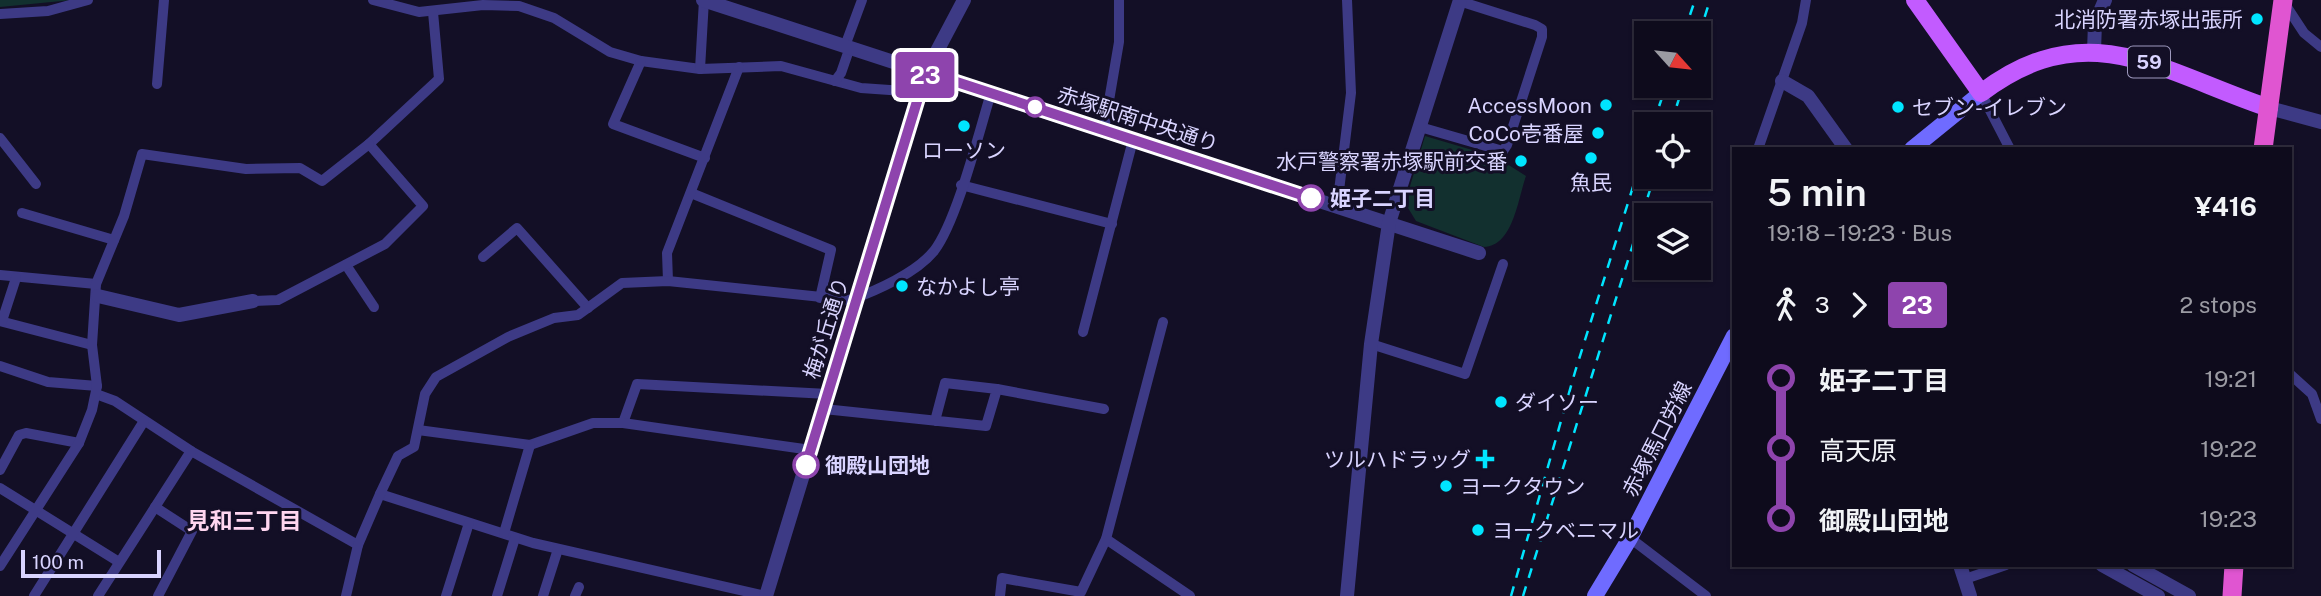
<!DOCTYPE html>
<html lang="en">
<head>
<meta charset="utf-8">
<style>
  body { margin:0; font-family:"Public Sans","Noto Sans JP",sans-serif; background:#171425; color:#f1f3f6; height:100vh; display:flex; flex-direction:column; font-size:26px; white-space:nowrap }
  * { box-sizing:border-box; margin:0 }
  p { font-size:23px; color:#9b9ba3 }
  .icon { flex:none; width:38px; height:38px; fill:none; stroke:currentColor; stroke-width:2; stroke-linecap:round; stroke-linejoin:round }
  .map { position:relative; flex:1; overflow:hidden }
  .details { position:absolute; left:1732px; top:147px; width:560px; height:420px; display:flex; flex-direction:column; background:#0e0b1c; border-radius:0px; box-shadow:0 2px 5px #0004,0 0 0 2px #2e2b3b }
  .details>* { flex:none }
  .badge { padding:0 14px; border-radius:5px; font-size:24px; line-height:46px }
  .needle { width:46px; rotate:117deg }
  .buttons { position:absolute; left:1634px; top:21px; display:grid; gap:14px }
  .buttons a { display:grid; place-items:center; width:77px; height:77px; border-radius:0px; background:#0e0b1c; box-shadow:0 2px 5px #0004,0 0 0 2px #2e2b3b; font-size:35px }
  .scale { position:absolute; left:21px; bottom:18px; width:140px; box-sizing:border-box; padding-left:7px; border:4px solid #d9d4ff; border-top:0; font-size:19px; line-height:24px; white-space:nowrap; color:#d9d4ff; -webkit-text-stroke:5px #130f26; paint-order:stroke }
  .map>.badge { position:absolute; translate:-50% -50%; box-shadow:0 0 0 4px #fff }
  .legs { display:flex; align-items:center; gap:10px; height:77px; padding:0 35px; font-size:23px }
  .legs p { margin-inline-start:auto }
  .headline { display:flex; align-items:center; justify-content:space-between; height:119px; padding:0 35px }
  h1 { font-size:38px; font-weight:600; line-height:52px }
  ul { padding:0 35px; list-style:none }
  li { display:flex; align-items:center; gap:24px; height:70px; font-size:26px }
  li i { display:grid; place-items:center; width:10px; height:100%; margin:0 9px; background:currentColor }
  li i::after { content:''; width:18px; height:18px; margin:-9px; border:5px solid; border-radius:50%; background:#0e0b1c }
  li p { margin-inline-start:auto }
  li:first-child i { background:linear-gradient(#0000 50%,currentColor 0) }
  li:last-child i { background:linear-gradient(currentColor 50%,#0000 0) }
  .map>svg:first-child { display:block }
</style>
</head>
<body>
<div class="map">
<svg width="2321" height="596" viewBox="0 0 2321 596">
  <rect width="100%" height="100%" fill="#130f26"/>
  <g fill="#12302f">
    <polygon points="0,0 72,0 0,7"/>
    <path d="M 1425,136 L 1496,157 L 1526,176 C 1518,199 1513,246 1484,247 L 1416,221 L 1405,203 Z"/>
  </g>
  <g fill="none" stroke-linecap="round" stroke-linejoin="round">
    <g stroke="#3d3a85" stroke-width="10">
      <polyline points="373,0 419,12 483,5 519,6 554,18 610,52 641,61 700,69 781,66 861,88 904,91 925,73"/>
      <polyline points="2283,1 2304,33 2321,47"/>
      <polyline points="0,14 48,11 88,0"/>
      <polyline points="845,46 862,0"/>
      <polyline points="641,61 613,124 705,158"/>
      <polyline points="700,69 704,0"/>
      <polyline points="835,81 841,73 850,47"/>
      <polyline points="157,84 164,0"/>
      <polyline points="1981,93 2010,149"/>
      <polyline points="1420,127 1503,151 1507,145 1542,37 1542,29 1535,25 1459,1"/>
      <polyline points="1104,130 1119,42 1119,0"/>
      <polyline points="0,138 36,184"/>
      <polyline points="1758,149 1802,23 1806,0"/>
      <polyline points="961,185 1112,224"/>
      <polyline points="691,193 831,250 820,298"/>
      <polyline points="1337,207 1351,93 1347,0"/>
      <polyline points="22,213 114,240"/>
      <polyline points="483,257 517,228 588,308"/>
      <polyline points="346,265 374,307"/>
      <polyline points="0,275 96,284"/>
      <polyline points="668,281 667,253 739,67"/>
      <polyline points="253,301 278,300 385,244 423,206 369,144 439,79 433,12"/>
      <polyline points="0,321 92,345"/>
      <polyline points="2,321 16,278"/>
      <polyline points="1083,332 1133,140"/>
      <polyline points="1371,344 1465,374 1503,264"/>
      <polyline points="0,366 48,382 97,386"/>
      <polyline points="2291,375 2312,394 2321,419"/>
      <polyline points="997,389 1104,409"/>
      <polyline points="96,394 115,401 191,451 358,545"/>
      <polyline points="824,409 986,426 997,389 945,383 935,421"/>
      <polyline points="623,423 637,384 828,394"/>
      <polyline points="418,430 530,445 593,423 623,423 811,450"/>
      <polyline points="0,470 19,435 26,433 79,443"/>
      <polyline points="0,488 119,562"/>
      <polyline points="380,494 533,543 766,596"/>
      <polyline points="155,507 192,531 158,596"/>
      <polyline points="504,533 530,445"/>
      <polyline points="1630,538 1706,596"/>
      <polyline points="1106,539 1190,596"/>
      <polyline points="0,566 79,443 92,410 97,386 92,345 96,284 124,216 142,154 246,169 300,168 322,181 369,144"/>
      <polyline points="1965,579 2006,565"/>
      <polyline points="34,596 144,421"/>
      <polyline points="98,596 191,451"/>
      <path d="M 346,596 L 358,545 L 380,494 L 398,456 L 414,447 L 425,394 L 436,377 L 508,337 L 554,318 L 578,315 L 622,283 L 668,281 L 850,300 C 876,291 916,273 934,251 C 957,221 979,132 991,93"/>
      <polyline points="446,596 469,523"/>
      <polyline points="497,596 515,538"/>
      <polyline points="543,596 558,549"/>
      <polyline points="575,596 579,587"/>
      <polyline points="1000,596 1002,578 1081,592 1106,539 1163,322"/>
    </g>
    <g stroke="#3d3a85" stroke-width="14">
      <polyline points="703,0 1479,253"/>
      <polyline points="2094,51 2095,23 2105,0"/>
      <polyline points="1782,81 1808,96 1846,149"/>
      <polyline points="2269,108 2321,122"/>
      <polyline points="98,296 179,315 253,301"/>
      <polyline points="1960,565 1970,596"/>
      <polyline points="2102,565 2158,596"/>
      <polyline points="2133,565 2189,596"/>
      <polyline points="766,596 926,72 964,0"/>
      <polyline points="1347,596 1371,344 1389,223 1460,0"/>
    </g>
    <g stroke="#6f6bff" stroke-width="16">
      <polyline points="1912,149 1981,93"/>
      <polyline points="1595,596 1630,538 1734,336"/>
    </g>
    <path stroke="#c25bff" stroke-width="18" d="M 1915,0 L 1981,93 C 2088,12 2161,72 2269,108"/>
    <g stroke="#e055d1" stroke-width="19">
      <polyline points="2263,149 2283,0"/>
      <polyline points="2232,596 2234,565"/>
    </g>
    <g stroke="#00e5ff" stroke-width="2.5" stroke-dasharray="10 9" stroke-linecap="butt">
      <polyline points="1684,33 1695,0"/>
      <polyline points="1699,35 1710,0"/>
      <polyline points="1653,124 1666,86"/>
      <polyline points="1671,124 1683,86"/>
      <polyline points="1511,596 1575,372 1647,142"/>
      <polyline points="1523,596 1654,177"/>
    </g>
  </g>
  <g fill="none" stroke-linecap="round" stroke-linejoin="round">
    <defs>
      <polyline id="line-1" points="806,465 926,72 1311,198"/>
    </defs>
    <use href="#line-1" stroke="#fff" stroke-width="16"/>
    <use href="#line-1" stroke="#8e44ad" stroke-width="10"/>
  </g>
  <g fill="#00e5ff" stroke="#130f26" stroke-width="2.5">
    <circle cx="2257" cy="19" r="7"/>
    <circle cx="1606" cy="105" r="7"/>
    <circle cx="1898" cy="107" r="7"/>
    <circle cx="964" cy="126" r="7"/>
    <circle cx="1598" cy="133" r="7"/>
    <circle cx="1591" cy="158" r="7"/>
    <circle cx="1521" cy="161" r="7"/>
    <circle cx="902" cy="286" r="7"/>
    <circle cx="1501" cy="402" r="7"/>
    <path d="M1481.5 448.5h7v7h7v7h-7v7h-7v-7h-7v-7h7z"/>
    <circle cx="1446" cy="486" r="7"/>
    <circle cx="1478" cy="530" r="7"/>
  </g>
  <g fill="#fff" stroke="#8e44ad" stroke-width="3.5">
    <circle cx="1035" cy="107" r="9"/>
    <circle cx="1311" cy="198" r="12"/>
    <circle cx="806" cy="465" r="12"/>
  </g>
  <g text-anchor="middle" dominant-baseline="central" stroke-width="6" stroke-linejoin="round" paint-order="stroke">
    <rect fill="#130f26" stroke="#9e99be" stroke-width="2" x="2128" y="46.5" width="42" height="31" rx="5"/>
    <g font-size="19" font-weight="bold" fill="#d9d4ff">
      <text x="2149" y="62">59</text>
    </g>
    <g font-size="21" fill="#d9d4ff" stroke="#130f26" text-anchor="end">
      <text x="2243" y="19">北消防署赤塚出張所</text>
      <text x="1592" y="105">AccessMoon</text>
      <text x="1912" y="107" text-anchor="start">セブン-イレブン</text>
      <text x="1584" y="133">CoCo壱番屋</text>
      <text x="964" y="150" text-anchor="middle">ローソン</text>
      <text x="1507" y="161">水戸警察署赤塚駅前交番</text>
      <text x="1591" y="182" text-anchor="middle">魚民</text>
      <text x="916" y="286" text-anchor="start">なかよし亭</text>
      <text x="1515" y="402" text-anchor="start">ダイソー</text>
      <text x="1471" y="459">ツルハドラッグ</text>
      <text x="1460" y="486" text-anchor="start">ヨークタウン</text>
      <text x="1492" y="530" text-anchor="start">ヨークベニマル</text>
    </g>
    <g font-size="21" fill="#d9d4ff" stroke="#130f26">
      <text transform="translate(1138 119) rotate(18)">赤塚駅南中央通り</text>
      <text transform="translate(826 328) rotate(-73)">梅が丘通り</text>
      <text transform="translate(1657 439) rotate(-63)">赤塚馬口労線</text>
    </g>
    <g font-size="21" font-weight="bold" fill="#d9d4ff" stroke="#130f26" text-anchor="start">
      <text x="1330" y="198">姫子二丁目</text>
      <text x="825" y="465">御殿山団地</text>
    </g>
    <g font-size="23" font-weight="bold" fill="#ffd6f0" stroke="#130f26">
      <text x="244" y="520">見和三丁目</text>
    </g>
  </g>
</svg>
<div class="buttons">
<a><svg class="needle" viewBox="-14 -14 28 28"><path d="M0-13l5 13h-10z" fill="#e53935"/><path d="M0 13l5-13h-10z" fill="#9b9ba3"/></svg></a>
<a><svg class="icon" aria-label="locate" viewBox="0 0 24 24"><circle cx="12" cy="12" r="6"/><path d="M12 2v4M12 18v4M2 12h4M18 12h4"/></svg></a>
<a><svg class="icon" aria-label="layers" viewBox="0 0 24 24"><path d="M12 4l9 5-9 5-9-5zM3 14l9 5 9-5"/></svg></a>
</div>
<div class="scale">100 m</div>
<b class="badge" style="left:925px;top:75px;background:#8e44ad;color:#fff">23</b>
<section class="details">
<div class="headline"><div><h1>5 min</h1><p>19:18 – 19:23 · Bus</p></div><b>¥416</b></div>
<div class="legs"><svg class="icon" aria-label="walk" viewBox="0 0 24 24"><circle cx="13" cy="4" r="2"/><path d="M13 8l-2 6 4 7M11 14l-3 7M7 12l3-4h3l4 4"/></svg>3<svg class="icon" aria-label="forward" viewBox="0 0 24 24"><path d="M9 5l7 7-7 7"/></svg><b class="badge" style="background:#8e44ad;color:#fff">23</b><p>2 stops</p></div>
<ul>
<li><i style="color:#8e44ad"></i><b>姫子二丁目</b><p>19:21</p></li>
<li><i style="color:#8e44ad"></i><span>高天原</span><p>19:22</p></li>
<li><i style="color:#8e44ad"></i><b>御殿山団地</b><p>19:23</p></li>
</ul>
</section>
</div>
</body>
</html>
